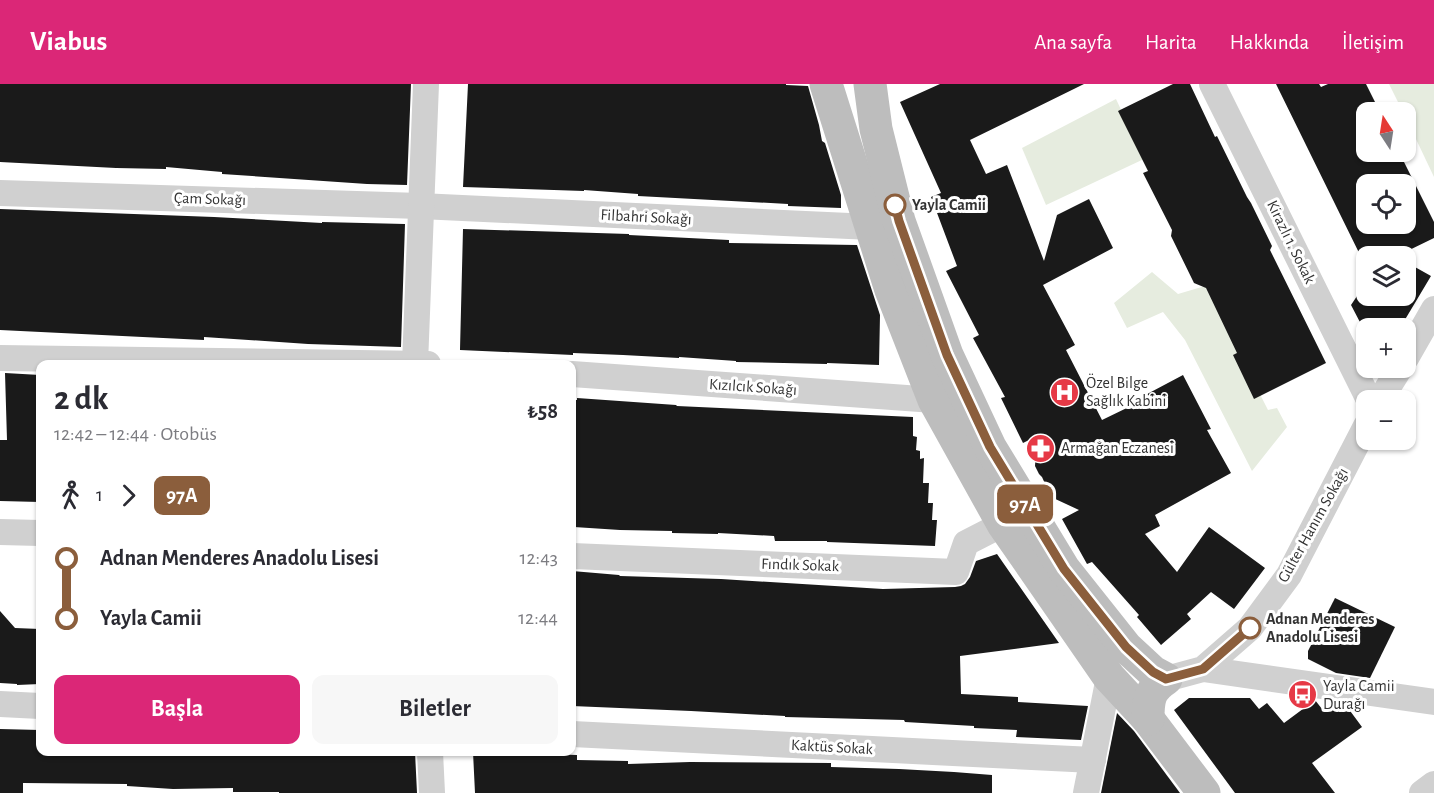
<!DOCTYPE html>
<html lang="tr">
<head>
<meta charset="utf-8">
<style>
  body { margin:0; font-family:"Alegreya Sans",sans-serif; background:#f7f7f7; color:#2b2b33; height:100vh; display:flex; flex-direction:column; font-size:22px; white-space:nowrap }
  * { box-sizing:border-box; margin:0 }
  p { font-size:20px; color:#7c7c81 }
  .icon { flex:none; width:33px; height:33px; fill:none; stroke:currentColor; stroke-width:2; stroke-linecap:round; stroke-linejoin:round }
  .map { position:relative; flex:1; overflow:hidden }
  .side { position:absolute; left:36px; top:276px; width:540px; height:396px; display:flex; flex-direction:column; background:#fff; border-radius:12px; box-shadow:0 2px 4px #0004 }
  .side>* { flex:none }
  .badge { padding:0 12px; border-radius:9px; font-size:21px; line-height:39px }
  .needle { width:39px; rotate:348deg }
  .buttons { position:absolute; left:1356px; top:18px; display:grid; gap:12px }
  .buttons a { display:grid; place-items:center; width:60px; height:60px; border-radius:12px; background:#fff; box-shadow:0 2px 4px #0004; font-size:30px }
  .map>.badge { position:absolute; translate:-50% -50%; box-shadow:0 0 0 3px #fff }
  .legs { display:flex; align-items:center; gap:9px; height:66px; padding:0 18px; font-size:20px }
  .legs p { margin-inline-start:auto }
  .head { display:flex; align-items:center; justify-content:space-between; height:102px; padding:0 18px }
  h1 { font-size:33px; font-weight:600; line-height:45px }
  .cta { display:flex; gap:12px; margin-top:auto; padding:12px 18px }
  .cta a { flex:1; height:69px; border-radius:12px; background:#db2777; color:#fff; font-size:24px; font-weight:600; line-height:69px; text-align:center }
  .cta a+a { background:#f7f7f7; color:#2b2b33 }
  ul { padding:0 18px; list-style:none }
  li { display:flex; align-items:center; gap:21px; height:60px; font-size:22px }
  li i { display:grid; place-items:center; width:9px; height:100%; margin:0 8px; background:currentColor }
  li i::after { content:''; width:15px; height:15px; margin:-8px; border:4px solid; border-radius:50%; background:#fff }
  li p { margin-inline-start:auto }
  li:first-child i { background:linear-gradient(#0000 50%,currentColor 0) }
  li:last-child i { background:linear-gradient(currentColor 50%,#0000 0) }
  header { display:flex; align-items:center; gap:36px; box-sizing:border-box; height:84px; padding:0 30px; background:#db2777; color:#fff }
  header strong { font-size:28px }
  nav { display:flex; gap:33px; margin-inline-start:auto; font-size:21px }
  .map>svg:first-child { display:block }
</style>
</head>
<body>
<header>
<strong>Viabus</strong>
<nav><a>Ana sayfa</a><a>Harita</a><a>Hakkında</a><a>İletişim</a></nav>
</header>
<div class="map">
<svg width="1434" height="709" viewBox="0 0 1434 709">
  <rect width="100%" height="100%" fill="#fff"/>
  <g fill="#e6ecdf">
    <polygon points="1389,0 1434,0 1434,93 1406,34 1406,28 1403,28"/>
    <polygon points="1116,15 1144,75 1046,121 1022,64"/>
    <polygon points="1152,188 1178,210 1205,202 1268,326 1277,324 1287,343 1252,387 1185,256 1163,228 1127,244 1114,219"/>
  </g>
  <g fill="#1a1a1a" fill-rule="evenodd">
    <polygon points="0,0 411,0 407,101 367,100 222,90 222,88 166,83 166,85 116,84 0,78"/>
    <polygon points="468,0 786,0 786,1 808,2 819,41 822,57 825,59 841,111 841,124 788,122 788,120 638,112 638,110 584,106 584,107 463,103"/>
    <polygon points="940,0 1084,0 970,56 986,90 1007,81 1044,177 1057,131 1089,115 1113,164 1043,201 1075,261 1066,266 1102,336 1135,320 1134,317 1183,291 1211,345 1207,346 1231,389 1155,431 1160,442 1145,450 1177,488 1209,443 1265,484 1234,525 1211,508 1187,530 1191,535 1161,561 1137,533 1139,531 1092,478 1087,480 1062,435 1079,426 1051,413 1042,393 1039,390 1035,382 1037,352 1023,359 1001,314 1005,313 973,254 979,251 946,187 957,182 931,113 941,109 900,18"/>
    <polygon points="1173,0 1190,0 1215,53 1217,52 1247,113 1251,119 1272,162 1270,166 1326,279 1254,315 1233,271 1237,269 1206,204 1194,199 1171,152 1172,146 1143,89 1148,87 1118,27"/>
    <path d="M 1276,0 L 1319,0 L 1321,3 L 1328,0 L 1366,0 L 1380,28 L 1366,28 L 1366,68 L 1399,68 L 1434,138 L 1434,154 L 1397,172 L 1366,172 L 1366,183 ZM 1366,100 L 1406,100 L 1406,140 L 1366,140 Z"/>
    <polygon points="0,125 214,133 322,139 322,138 405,140 401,263 308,260 204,253 204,256 0,246"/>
    <polygon points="463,145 629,150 629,151 729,156 729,159 857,161 880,231 879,281 827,279 827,280 736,278 736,277 679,273 679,274 623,271 573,269 573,271 460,266"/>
    <polygon points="1406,178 1431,192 1400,244 1363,244 1351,221 1357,212 1406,212"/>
    <polygon points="5,289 40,291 40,418 0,417 0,356 7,356"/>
    <polygon points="577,314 676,321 677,322 913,333 913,352 917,353 916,366 920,367 920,375 924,374 923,399 929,399 928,419 933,419 932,436 937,436 935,462 827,458 827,457 775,457 774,452 718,449 718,450 672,449 672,447 620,446 574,443 572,367 572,316 577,316"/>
    <polygon points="997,470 1059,559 960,572 961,610 1018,613 1018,618 1088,622 1081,656 1016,653 1017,646 974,644 974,642 905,638 904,636 785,633 785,632 691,627 572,622 572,487 619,491 620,492 721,495 883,505 955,503 961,502 965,500 970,493 976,477"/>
    <polygon points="1335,514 1395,543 1370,594 1336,589 1308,575 1308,567"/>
    <polygon points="0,527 15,544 40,545 40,600 17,601 17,600 0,599"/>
    <polygon points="1189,614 1250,614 1259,625 1267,619 1284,639 1315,616 1322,625 1332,619 1345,620 1362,643 1312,679 1335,709 1235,709 1174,626"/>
    <polygon points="1117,629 1134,647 1180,709 1101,709"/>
    <polygon points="0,645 40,646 40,668 415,668 417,709 279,709 279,708 233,708 233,704 173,705 127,702 127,700 23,699 23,709 0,709"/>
    <polygon points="473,668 577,671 577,676 628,677 628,680 690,678 831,679 831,683 899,685 954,688 992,691 992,709 475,709"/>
  </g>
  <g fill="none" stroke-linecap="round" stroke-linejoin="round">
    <g stroke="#d0d0d0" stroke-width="26">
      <polyline points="1212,0 1369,316"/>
      <polyline points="0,109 420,122 871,143"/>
      <polyline points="0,274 428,280"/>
      <polyline points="1406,274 1434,225"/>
      <polyline points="415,280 426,0"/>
      <polyline points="572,290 934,316"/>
      <polyline points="1380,316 1400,284"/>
      <polyline points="0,448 40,449"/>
      <polyline points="572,472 956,488 966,459 1003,440"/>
      <polyline points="1203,585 1434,618"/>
      <polyline points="1166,595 1203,585 1250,544 1289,491 1366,342"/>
      <polyline points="0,620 40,622"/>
      <polyline points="572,650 1093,676"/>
      <polyline points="430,668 432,709"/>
      <polyline points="1086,709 1109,593"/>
      <polyline points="1422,709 1434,700"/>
    </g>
    <g stroke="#bdbdbd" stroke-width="33">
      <polyline points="826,0 891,206 934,316 1003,440 1109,593 1148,635 1204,709"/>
      <path d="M 870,0 L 876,45 L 899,137 L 947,271 L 990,363 L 1064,485 L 1126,563 L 1153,588 L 1166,595 C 1149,606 1148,616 1148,635"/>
    </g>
  </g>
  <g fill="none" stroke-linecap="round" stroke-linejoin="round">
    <defs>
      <polyline id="line-1" points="895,121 899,137 947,271 990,363 1064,485 1126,563 1153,588 1166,595 1203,585 1250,544"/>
    </defs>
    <use href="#line-1" stroke="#fff" stroke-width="14"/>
    <use href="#line-1" stroke="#8b5e3c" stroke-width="9"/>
  </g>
  <defs>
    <symbol id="hospital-disc" viewBox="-11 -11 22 22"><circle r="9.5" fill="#e63946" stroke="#fff"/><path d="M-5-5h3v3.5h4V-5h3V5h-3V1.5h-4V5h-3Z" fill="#fff"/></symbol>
    <symbol id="pharmacy-disc" viewBox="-11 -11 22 22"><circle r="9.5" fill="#e63946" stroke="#fff"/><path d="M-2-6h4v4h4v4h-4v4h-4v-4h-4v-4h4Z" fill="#fff"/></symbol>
    <symbol id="bus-disc" viewBox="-11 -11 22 22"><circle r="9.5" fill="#e63946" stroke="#fff"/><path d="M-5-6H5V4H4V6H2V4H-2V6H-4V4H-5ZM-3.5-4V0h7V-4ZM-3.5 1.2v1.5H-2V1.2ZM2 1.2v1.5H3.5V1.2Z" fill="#fff"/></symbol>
  </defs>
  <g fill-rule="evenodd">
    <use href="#hospital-disc" x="1048" y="292" width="33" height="33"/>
    <use href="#pharmacy-disc" x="1024" y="348" width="33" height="33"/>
    <use href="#bus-disc" x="1286" y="594" width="33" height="33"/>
  </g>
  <g fill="#fff" stroke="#8b5e3c" stroke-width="3">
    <circle cx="895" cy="121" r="10"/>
    <circle cx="1250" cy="544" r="10"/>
  </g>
  <g text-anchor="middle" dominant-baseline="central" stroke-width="6" stroke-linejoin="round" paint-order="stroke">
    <g font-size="16" fill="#333" stroke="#fff">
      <text transform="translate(210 115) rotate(2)">Çam Sokağı</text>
      <text transform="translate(646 133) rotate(3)">Filbahri Sokağı</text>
      <text transform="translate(1291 158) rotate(64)">Kirazlı 1. Sokak</text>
      <text transform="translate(753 303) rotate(4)">Kızılcık Sokağı</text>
      <text transform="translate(1313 441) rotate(-61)">Gülter Hanım Sokağı</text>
      <text transform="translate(800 481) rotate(2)">Fındık Sokak</text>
      <text transform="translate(832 663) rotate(3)">Kaktüs Sokak</text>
    </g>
    <g font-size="16" font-weight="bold" fill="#333" stroke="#fff" text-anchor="start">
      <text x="912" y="121">Yayla Camii</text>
      <text x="1266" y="535">Adnan Menderes<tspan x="1266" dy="18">Anadolu Lisesi</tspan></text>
    </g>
    <g font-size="16" fill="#333" stroke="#fff" text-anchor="start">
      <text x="1086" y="299">Özel Bilge<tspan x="1086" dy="18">Sağlık Kabini</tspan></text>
      <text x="1061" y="364">Armağan Eczanesi</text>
      <text x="1323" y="602">Yayla Camii<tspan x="1323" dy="18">Durağı</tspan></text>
    </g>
  </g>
</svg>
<div class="buttons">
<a><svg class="needle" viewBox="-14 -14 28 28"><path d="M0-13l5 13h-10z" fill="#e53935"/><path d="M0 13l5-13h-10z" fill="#7c7c81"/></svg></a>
<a><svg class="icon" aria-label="locate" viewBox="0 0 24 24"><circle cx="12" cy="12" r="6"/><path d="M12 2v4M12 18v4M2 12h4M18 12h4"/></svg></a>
<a><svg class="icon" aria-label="layers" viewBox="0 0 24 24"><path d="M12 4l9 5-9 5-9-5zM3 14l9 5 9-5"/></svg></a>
<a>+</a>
<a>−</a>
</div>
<b class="badge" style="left:1025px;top:420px;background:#8b5e3c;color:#fff">97A</b>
<section class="side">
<div class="head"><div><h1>2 dk</h1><p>12:42 – 12:44 · Otobüs</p></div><b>₺58</b></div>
<div class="legs"><svg class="icon" aria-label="walk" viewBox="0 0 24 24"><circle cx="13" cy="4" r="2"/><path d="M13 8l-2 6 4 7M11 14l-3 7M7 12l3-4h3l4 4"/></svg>1<svg class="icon" aria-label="forward" viewBox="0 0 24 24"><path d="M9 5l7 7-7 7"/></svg><b class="badge" style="background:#8b5e3c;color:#fff">97A</b></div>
<ul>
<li><i style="color:#8b5e3c"></i><b>Adnan Menderes Anadolu Lisesi</b><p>12:43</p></li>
<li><i style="color:#8b5e3c"></i><b>Yayla Camii</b><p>12:44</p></li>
</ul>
<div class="cta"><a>Başla</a><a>Biletler</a></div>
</section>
</div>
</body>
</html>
